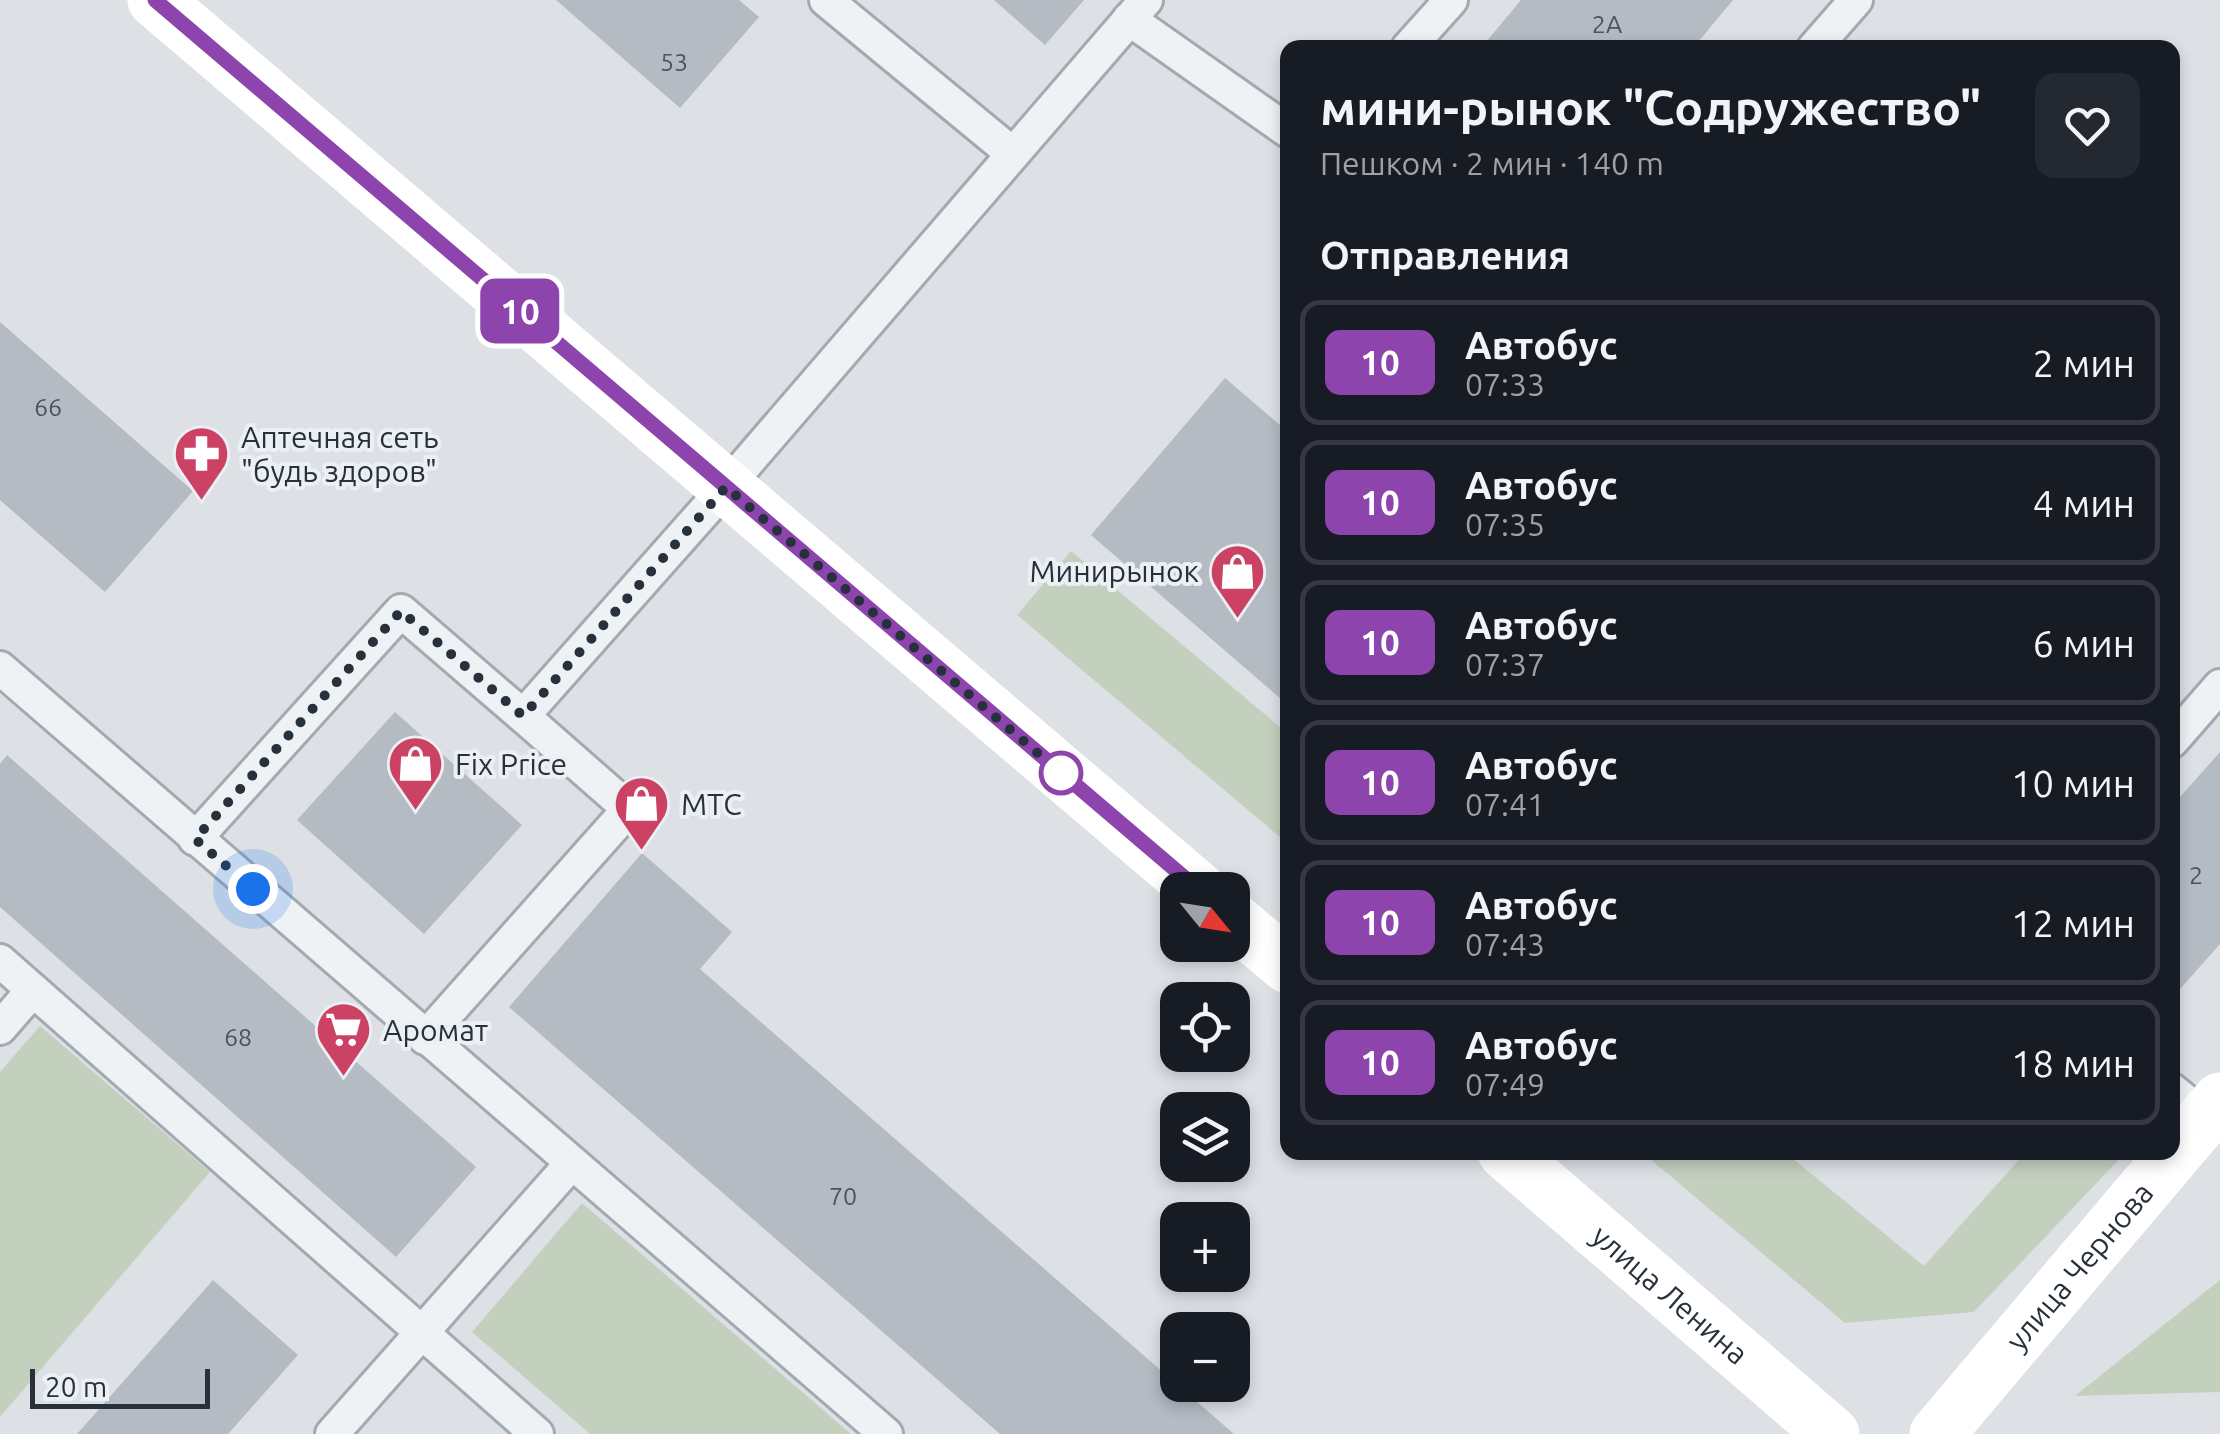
<!DOCTYPE html>
<html lang="ru">
<head>
<meta charset="utf-8">
<style>
  body { margin:0; font-family:Ubuntu,sans-serif; background:#242831; color:#f1f3f6; height:100vh; display:flex; flex-direction:column; font-size:38px; white-space:nowrap }
  * { box-sizing:border-box; margin:0 }
  p { font-size:32px; color:#9ea1a6 }
  .icon { flex:none; width:55px; height:55px; fill:none; stroke:currentColor; stroke-width:2; stroke-linecap:round; stroke-linejoin:round }
  .map { position:relative; flex:1; overflow:hidden }
  .drawer { position:absolute; left:1280px; top:40px; width:900px; height:1120px; display:flex; flex-direction:column; background:#171b24; border-radius:20px; box-shadow:0 5px 15px #0003 }
  .drawer>* { flex:none }
  .badge { padding:0 20px; border-radius:15px; font-size:35px; line-height:65px }
  .needle { width:65px; rotate:120deg }
  .fabs { position:absolute; left:1160px; top:872px; display:grid; gap:20px }
  .fabs a { display:grid; place-items:center; width:90px; height:90px; border-radius:20px; background:#171b24; box-shadow:0 5px 15px #0003; font-size:50px }
  .scale { position:absolute; left:30px; bottom:25px; width:180px; box-sizing:border-box; padding-left:10px; border:5px solid #27313c; border-top:0; font-size:28px; line-height:35px; white-space:nowrap; color:#27313c; -webkit-text-stroke:8px #ecf0f4; paint-order:stroke }
  .you { position:absolute; width:50px; height:50px; margin:-25px; border:8px solid #fff; border-radius:50%; background:#1a73e8; box-shadow:0 0 0 15px #1a73e833 }
  .map>.badge { position:absolute; translate:-50% -50%; box-shadow:0 0 0 5px #fff }
  h2 { padding:0 40px; font-size:38px; line-height:90px }
  .round { display:grid; place-items:center; flex:none; width:105px; height:105px; border-radius:20px; background:#242831 }
  .head { display:flex; align-items:center; justify-content:space-between; height:170px; padding:0 40px }
  h1 { font-size:48px; font-weight:700; line-height:75px }
  ul { padding:0; list-style:none }
  li { display:flex; align-items:center; gap:30px; height:125px; margin:0 20px 15px; padding:0 20px; border:5px solid #363941; border-radius:20px }
  li div { flex:1 }
  li b { display:block; font-size:38px }
  li em { font-style:normal }
  li .badge { min-width:110px; font-weight:700; text-align:center }
  .map>svg:first-child { display:block }
</style>
</head>
<body>
<div class="map">
<svg width="2220" height="1434" viewBox="0 0 2220 1434">
  <rect width="100%" height="100%" fill="#dde1e6"/>
  <g fill="#c4d0be">
    <polygon points="1071,551 1287,733 1287,843 1017,615"/>
    <polygon points="40,1026 210,1172 0,1417 0,1072"/>
    <polygon points="1643,1153 1786,1153 1924,1266 2025,1153 2125,1153 1974,1312 1845,1323"/>
    <polygon points="582,1203 851,1434 590,1434 472,1332"/>
    <polygon points="2220,1280 2220,1392 2074,1396 2075,1396"/>
  </g>
  <g fill="#b4bbc3">
    <polygon points="556,0 739,0 759,17 680,108"/>
    <polygon points="994,0 1084,0 1045,45"/>
    <polygon points="1521,0 1733,0 1693,48 1481,48"/>
    <polygon points="0,322 193,491 105,592 0,500"/>
    <polygon points="1225,378 1288,432 1288,705 1091,535"/>
    <polygon points="395,712 522,825 424,934 297,820"/>
    <polygon points="2220,752 2220,944 2172,998 2172,806"/>
    <polygon points="7,755 476,1167 396,1257 0,907 0,764"/>
    <polygon points="642,853 732,932 700,969 1234,1434 1000,1434 509,1007"/>
    <polygon points="213,1280 298,1355 228,1434 77,1434"/>
  </g>
  <g fill="none" stroke-linecap="round" stroke-linejoin="round">
    <defs>
      <g id="lane">
        <polyline points="826,0 1013,154"/>
        <polyline points="1129,19 1288,131"/>
        <polyline points="1408,48 1451,0"/>
        <polyline points="1814,48 1856,0"/>
        <polyline points="0,668 886,1434"/>
        <polyline points="2172,741 2220,686"/>
        <polyline points="195,839 401,611 523,716"/>
        <polyline points="0,961 537,1434"/>
        <polyline points="0,1028 33,990"/>
        <polyline points="425,1038 629,809 523,716 726,487 1146,0"/>
        <polyline points="2172,1090 2205,1117"/>
        <polyline points="332,1434 571,1164"/>
      </g>
    </defs>
    <use href="#lane" stroke="#a3a9b0" stroke-width="38"/>
    <use href="#lane" stroke="#eff2f5" stroke-width="32"/>
    <g stroke="#fff" stroke-width="55">
      <polyline points="155,0 1199,890"/>
      <polyline points="1232,919 1288,966"/>
      <path id="s1" d="M 1505,1152 L 1832,1434"/>
      <path id="s2" d="M 1937,1434 L 2220,1100"/>
    </g>
  </g>
  <g fill="none" stroke-linecap="round" stroke-linejoin="round">
    <defs>
      <polyline id="line" points="155,0 1199,890"/>
    </defs>
    <use href="#line" stroke="#fff" stroke-width="22"/>
    <use href="#line" stroke="#8e44ad" stroke-width="15"/>
    <polyline stroke="#27313c" stroke-width="10" stroke-dasharray="0 18" points="253,889 195,839 401,611 523,716 726,487 1061,773"/>
  </g>
  <defs>
    <symbol id="pharmacy-pin" viewBox="-11 -11 22 30"><path d="M0 17L-7.5 6A9.5 9.5 0 1 1 7.5 6Z" fill="#cb4264" stroke="#ecf0f4"/><path d="M-2-6h4v4h4v4h-4v4h-4v-4h-4v-4h4Z" fill="#fff"/></symbol>
    <symbol id="shop-pin" viewBox="-11 -11 22 30"><path d="M0 17L-7.5 6A9.5 9.5 0 1 1 7.5 6Z" fill="#cb4264" stroke="#ecf0f4"/><path d="M-5-2.5h2.3a2.7 3.5 0 0 1 5.4 0H5L5.5 6h-11ZM-1.5-2.5h3a1.5 2.3 0 0 0-3 0Z" fill="#fff"/></symbol>
    <symbol id="supermarket-pin" viewBox="-11 -11 22 30"><path d="M0 17L-7.5 6A9.5 9.5 0 1 1 7.5 6Z" fill="#cb4264" stroke="#ecf0f4"/><path d="M-6-5.5h2.5l.6 2H6L4.5 2H-2.5L-4.4-4H-6ZM-1.5 3.2a1.3 1.3 0 1 0 .1 0ZM3 3.2a1.3 1.3 0 1 0 .1 0Z" fill="#fff"/></symbol>
  </defs>
  <g fill-rule="evenodd">
    <use href="#pharmacy-pin" x="170" y="422" width="63" height="86"/>
    <use href="#shop-pin" x="1206" y="540" width="63" height="86"/>
    <use href="#shop-pin" x="384" y="732" width="63" height="86"/>
    <use href="#shop-pin" x="610" y="772" width="63" height="86"/>
    <use href="#supermarket-pin" x="312" y="998" width="63" height="86"/>
  </g>
  <circle fill="#fff" stroke="#8e44ad" stroke-width="5" cx="1061" cy="773" r="20"/>
  <g text-anchor="middle" dominant-baseline="central" stroke-width="8" stroke-linejoin="round" paint-order="stroke">
    <g font-size="25" fill="#4a545e">
      <text x="1607" y="24">2А</text>
      <text x="674" y="62">53</text>
      <text x="48" y="407">66</text>
      <text x="2196" y="875">2</text>
      <text x="238" y="1037">68</text>
      <text x="843" y="1196">70</text>
    </g>
    <g font-size="30" fill="#27313c" stroke="#ecf0f4" text-anchor="start">
      <text x="241" y="437">Аптечная сеть<tspan x="241" dy="34">"будь здоров"</tspan></text>
      <text x="1199" y="571" text-anchor="end">Минирынок</text>
      <text x="455" y="764">Fix Price</text>
      <text x="681" y="804">МТС</text>
      <text x="383" y="1030">Аромат</text>
    </g>
    <g font-size="30" fill="#27313c" stroke="#ecf0f4">
      <text stroke="none"><textPath href="#s2" startOffset="220">улица Чернова</textPath></text>
      <text stroke="none"><textPath href="#s1" startOffset="218">улица Ленина</textPath></text>
    </g>
  </g>
</svg>
<div class="fabs">
<a><svg class="needle" viewBox="-14 -14 28 28"><path d="M0-13l5 13h-10z" fill="#e53935"/><path d="M0 13l5-13h-10z" fill="#9ea1a6"/></svg></a>
<a><svg class="icon" aria-label="locate" viewBox="0 0 24 24"><circle cx="12" cy="12" r="6"/><path d="M12 2v4M12 18v4M2 12h4M18 12h4"/></svg></a>
<a><svg class="icon" aria-label="layers" viewBox="0 0 24 24"><path d="M12 4l9 5-9 5-9-5zM3 14l9 5 9-5"/></svg></a>
<a>+</a>
<a>−</a>
</div>
<div class="scale">20 m</div>
<div class="you" style="left:253px;top:889px"></div>
<b class="badge" style="left:520px;top:311px;background:#8e44ad;color:#fff">10</b>
<section class="drawer">
<div class="head"><div><h1>мини-рынок &quot;Содружество&quot;</h1><p>Пешком · 2 мин · 140 m</p></div><a class="round"><svg class="icon" aria-label="heart" viewBox="0 0 24 24"><path d="M12 20l-8-8c-3-5 5-10 8-4 3-6 11-1 8 4z"/></svg></a></div>
<h2>Отправления</h2>
<ul>
<li><span class="badge" style="background:#8e44ad;color:#fff">10</span><div><b>Автобус</b><p>07:33</p></div><em>2 мин</em></li>
<li><span class="badge" style="background:#8e44ad;color:#fff">10</span><div><b>Автобус</b><p>07:35</p></div><em>4 мин</em></li>
<li><span class="badge" style="background:#8e44ad;color:#fff">10</span><div><b>Автобус</b><p>07:37</p></div><em>6 мин</em></li>
<li><span class="badge" style="background:#8e44ad;color:#fff">10</span><div><b>Автобус</b><p>07:41</p></div><em>10 мин</em></li>
<li><span class="badge" style="background:#8e44ad;color:#fff">10</span><div><b>Автобус</b><p>07:43</p></div><em>12 мин</em></li>
<li><span class="badge" style="background:#8e44ad;color:#fff">10</span><div><b>Автобус</b><p>07:49</p></div><em>18 мин</em></li>
</ul>
</section>
</div>
</body>
</html>
